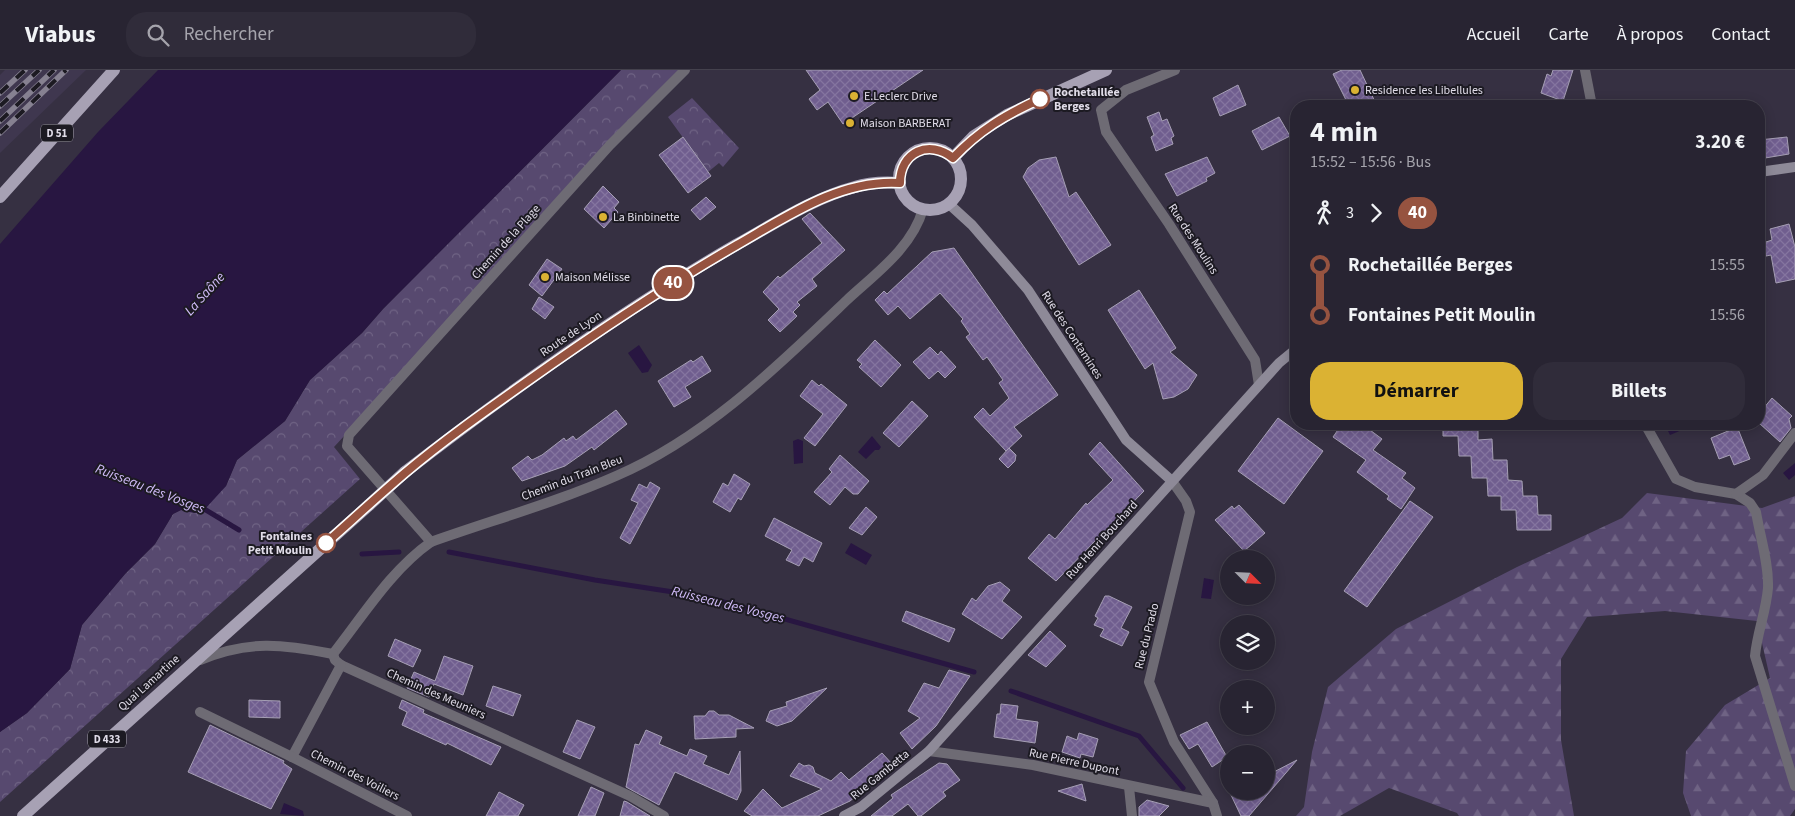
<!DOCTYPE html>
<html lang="fr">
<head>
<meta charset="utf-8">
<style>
  body { margin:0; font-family:"Source Sans 3",sans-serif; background:#302c3a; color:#f1f3f6; height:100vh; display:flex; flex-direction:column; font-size:19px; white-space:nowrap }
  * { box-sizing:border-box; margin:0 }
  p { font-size:16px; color:#a5a4ac }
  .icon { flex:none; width:28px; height:28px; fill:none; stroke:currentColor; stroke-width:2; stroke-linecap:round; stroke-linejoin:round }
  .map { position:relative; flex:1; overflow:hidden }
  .side { position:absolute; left:1290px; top:30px; width:475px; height:330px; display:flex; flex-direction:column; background:#282432; border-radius:20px; box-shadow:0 2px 12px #0003,0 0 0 1px #44414d }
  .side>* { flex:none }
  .badge { padding:0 10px; border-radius:16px; font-size:18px; line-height:32px }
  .needle { width:32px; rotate:114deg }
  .controls { position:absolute; left:1220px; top:480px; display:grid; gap:10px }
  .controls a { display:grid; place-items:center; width:55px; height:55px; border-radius:50%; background:#282432; box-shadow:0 2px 12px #0003,0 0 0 1px #44414d; font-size:25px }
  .map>.badge { position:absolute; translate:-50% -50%; box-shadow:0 0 0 2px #fff }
  .legs { display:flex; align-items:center; gap:8px; height:55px; padding:0 20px; font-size:16px }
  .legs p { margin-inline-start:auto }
  .summary { display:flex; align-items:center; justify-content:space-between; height:85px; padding:0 20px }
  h1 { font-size:28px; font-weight:700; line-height:38px }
  .button { display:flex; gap:10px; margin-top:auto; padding:10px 20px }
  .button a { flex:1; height:58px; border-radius:20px; background:#dbb233; color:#111; font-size:20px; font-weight:700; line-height:58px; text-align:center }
  .button a+a { background:#302c3a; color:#f1f3f6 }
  ul { padding:0 20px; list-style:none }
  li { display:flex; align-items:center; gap:18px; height:50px; font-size:19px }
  li i { display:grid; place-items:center; width:8px; height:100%; margin:0 6px; background:currentColor }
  li i::after { content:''; width:12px; height:12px; margin:-6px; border:4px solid; border-radius:50%; background:#282432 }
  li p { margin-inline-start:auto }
  li:first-child i { background:linear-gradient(#0000 50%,currentColor 0) }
  li:last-child i { background:linear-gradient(currentColor 50%,#0000 0) }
  header { display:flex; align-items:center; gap:30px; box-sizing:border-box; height:70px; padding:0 25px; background:#282432; border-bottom:1px solid #44414d }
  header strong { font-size:24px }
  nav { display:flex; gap:28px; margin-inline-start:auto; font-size:18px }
  .search { width:350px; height:45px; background:#302c3a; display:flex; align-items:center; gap:12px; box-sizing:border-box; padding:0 18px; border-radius:20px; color:#a5a4ac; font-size:19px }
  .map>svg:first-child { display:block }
</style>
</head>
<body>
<header>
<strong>Viabus</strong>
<div class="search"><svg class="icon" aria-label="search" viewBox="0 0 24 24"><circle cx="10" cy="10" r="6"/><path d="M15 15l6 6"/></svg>Rechercher</div>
<nav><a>Accueil</a><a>Carte</a><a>À propos</a><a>Contact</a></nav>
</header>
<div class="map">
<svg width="1795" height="746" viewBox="0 0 1795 746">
  <defs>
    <pattern id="forest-firs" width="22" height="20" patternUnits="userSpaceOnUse" patternTransform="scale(1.25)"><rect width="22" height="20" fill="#57496f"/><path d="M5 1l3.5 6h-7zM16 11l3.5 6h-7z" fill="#6f6384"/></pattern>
    <pattern id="park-crowns" width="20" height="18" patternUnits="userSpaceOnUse" patternTransform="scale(1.25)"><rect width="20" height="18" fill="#57496f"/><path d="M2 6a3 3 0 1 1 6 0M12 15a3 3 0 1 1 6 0" fill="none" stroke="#6f6384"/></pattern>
    <pattern id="building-cross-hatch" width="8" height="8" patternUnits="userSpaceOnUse" patternTransform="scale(1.25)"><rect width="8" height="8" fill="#705e8f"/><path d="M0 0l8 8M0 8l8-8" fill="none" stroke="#84749f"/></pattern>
  </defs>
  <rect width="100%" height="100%" fill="#363042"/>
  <polygon fill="#3f374f" points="5,0 86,0 0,83 0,5"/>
  <polygon fill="url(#forest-firs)" points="1647,423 1762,438 1795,426 1795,739 1790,746 1691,746 1683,723 1686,681 1725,635 1770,608 1757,551 1665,541 1587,547 1561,589 1561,670 1574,746 1459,746 1457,743 1389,718 1340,746 1296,746 1304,737 1312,682 1328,617 1396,559 1517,497 1622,448"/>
  <g fill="url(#park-crowns)">
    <polygon points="621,0 679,0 334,377 360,409 0,732 0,662 27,643 70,599 82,555 125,504 155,474 173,444 181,440 195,443 226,416 237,390 285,351 310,310 362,263 383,239"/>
    <polygon points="692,28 739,78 723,97 719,93 708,102 668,47"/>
  </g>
  <g fill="#281641">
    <polygon points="158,0 621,0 383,239 362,263 310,310 285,351 237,390 226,416 205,439 195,443 181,440 173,444 155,474 125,504 82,555 70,599 27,643 0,662 0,174 98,62"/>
    <polygon points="639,275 652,295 648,302 642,303 628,283"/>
    <polygon points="1669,354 1687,354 1689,357 1670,365 1665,355"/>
    <polygon points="872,366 881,377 879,380 875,380 866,389 858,382"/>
    <polygon points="798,369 803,371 803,393 794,394 793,371"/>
    <polygon points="1795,393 1795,405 1789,410 1783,403"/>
    <polygon points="851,473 872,485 866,495 845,483"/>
    <polygon points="1204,508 1214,510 1211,529 1201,528"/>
    <polygon points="284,733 303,741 304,746 280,744"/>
  </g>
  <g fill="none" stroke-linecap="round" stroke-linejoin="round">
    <g stroke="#281641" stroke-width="5">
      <polyline points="201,437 239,460"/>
      <polyline points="449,482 595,510 706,527 974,602"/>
      <polyline points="362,484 399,482"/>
      <polyline points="1011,621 1139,666 1183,718"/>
    </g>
  </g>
  <g fill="url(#building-cross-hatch)" stroke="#a69fb5">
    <polygon points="806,0 923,0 843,54 828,32 817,40 809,29 820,20"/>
    <polygon points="1342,0 1360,0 1377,36 1349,36 1333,4"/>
    <polygon points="1553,0 1573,0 1563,31 1541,23 1547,4 1551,6"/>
    <polygon points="1238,15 1246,35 1220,46 1213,28"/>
    <polygon points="1159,42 1162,51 1167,49 1174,66 1171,68 1173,74 1156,81 1151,67 1154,65 1147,47"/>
    <polygon points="1279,47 1290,66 1262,80 1252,61"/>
    <polygon points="683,67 711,106 688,123 659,85"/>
    <polygon points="1787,67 1789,84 1759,89 1759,70"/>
    <polygon points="1056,87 1069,127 1076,122 1111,175 1079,195 1023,107 1028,98 1039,90"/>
    <polygon points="1207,87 1215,103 1206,108 1207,111 1177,126 1165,104"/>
    <polygon points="603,116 619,132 614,138 618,142 604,158 584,139"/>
    <polygon points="706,127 716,137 700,150 691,140"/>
    <polygon points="810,143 845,180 812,209 817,216 797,232 800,235 793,242 797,246 780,262 768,250 779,239 763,222 778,206 780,208 822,173 802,149"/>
    <polygon points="1789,154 1795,177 1795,209 1776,213 1771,185 1766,186 1763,173 1772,170 1770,159"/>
    <polygon points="954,178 1058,325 1014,357 1022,366 1006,381 974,347 983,338 990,346 1009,328 999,313 1003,310 987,287 983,290 966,267 970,264 961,251 963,249 940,223 910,249 898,236 888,245 875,230 884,221 887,224 932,182"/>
    <polygon points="547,189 562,199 542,226 529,215"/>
    <polygon points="1139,220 1176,278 1170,282 1197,305 1188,319 1174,327 1163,329 1153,293 1145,299 1108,240"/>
    <polygon points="539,227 554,237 545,249 532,239"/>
    <polygon points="875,270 901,295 881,317 859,297 862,294 857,290"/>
    <polygon points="930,277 938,285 941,281 956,297 945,308 938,301 929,309 913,292"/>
    <polygon points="702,286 711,301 685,317 691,327 674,337 658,311 691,290 693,292"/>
    <polygon points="812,310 819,316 821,314 847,335 815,376 804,368 823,344 800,326"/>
    <polygon points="1772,328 1792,346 1789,349 1791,358 1780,372 1759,353 1759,344"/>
    <polygon points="912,331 928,346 899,377 883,363"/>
    <polygon points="616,340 627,354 594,380 592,377 565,396 522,411 512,398 528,386 532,390 542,385 564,368 566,371 573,366 576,370"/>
    <polygon points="1278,348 1323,381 1284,434 1238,401"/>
    <polygon points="1342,354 1362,354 1382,369 1373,380 1406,403 1402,408 1415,418 1401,439 1387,429 1389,426 1357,402 1366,390 1333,367"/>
    <polygon points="1443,354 1478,354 1478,370 1492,369 1493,390 1507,390 1508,410 1522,411 1523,426 1537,426 1538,445 1551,445 1551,460 1517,460 1516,440 1501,440 1501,426 1488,426 1487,408 1472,408 1471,386 1459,386 1458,366 1443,366"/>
    <polygon points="1733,359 1738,359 1750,389 1734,395 1730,385 1719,389 1711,368"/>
    <polygon points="1100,372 1144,421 1056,511 1028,488 1049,464 1055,469 1086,433 1087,435 1113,410 1089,384"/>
    <polygon points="1009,378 1016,385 1015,391 1008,398 999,389"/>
    <polygon points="840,385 869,411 858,424 853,424 845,417 830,435 814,422 832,402 829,399"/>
    <polygon points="734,404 750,414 741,430 738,428 730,442 713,432 723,413 728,416"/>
    <polygon points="650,412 660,418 630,474 620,468 638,433 631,430 639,414 647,418"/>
    <polygon points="1410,431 1433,447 1367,537 1344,521"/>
    <polygon points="1239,435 1265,463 1244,481 1215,450 1232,436 1234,439"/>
    <polygon points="866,437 877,447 862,465 849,458"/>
    <polygon points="774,448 822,473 813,492 804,487 799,496 786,490 792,480 765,466"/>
    <polygon points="1000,512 1010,520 1002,531 1022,547 1002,569 962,544 972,528 976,531 988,516"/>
    <polygon points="1105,526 1109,526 1132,537 1121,558 1129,562 1122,576 1100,566 1104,559 1094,555 1098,548 1095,546"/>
    <polygon points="906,541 955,559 949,572 902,551"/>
    <polygon points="1050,561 1066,576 1046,597 1028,585"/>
    <polygon points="395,569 421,580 413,597 388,586"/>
    <polygon points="444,586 473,596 463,625 434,614 429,627 407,618 414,602 435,611"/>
    <polygon points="949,600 970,606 936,656 912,679 900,663 920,648 908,641 924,613 939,618"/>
    <polygon points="493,616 521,625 513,646 486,636"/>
    <polygon points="827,618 792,651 777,656 766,651 770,641 787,636 786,632"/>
    <polygon points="249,630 280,631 280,648 249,647"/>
    <polygon points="402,630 424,640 423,643 501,677 491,695 447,673 446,675 402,655 407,642 399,638"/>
    <polygon points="1001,634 1018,636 1016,649 1038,652 1035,673 994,667 997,644 1000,644"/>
    <polygon points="709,641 714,641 719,645 729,645 754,658 736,659 736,667 695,669 694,646 705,646"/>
    <polygon points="577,650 595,657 580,689 563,682"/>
    <polygon points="1207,652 1227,687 1212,697 1198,674 1189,679 1180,665"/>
    <polygon points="210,655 284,691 283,693 292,699 271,739 188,702"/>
    <polygon points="646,660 662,667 659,674 687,686 690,679 707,686 703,694 729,705 740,681 741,721 737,730 675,702 659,735 626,717 635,674 639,675"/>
    <polygon points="1079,663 1098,669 1093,687 1081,684 1080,688 1062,682 1067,666 1077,670"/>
    <polygon points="882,683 894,696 880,710 879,708 850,731 818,746 752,746 744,741 763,719 782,738 822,719 790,706 799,693 804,696 809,695 813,697 815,703 831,711 841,702 849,710"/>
    <polygon points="1297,690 1249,746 1241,746 1231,725 1237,721 1266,721 1266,706"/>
    <polygon points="939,693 947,694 960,710 943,722 946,726 921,746 918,746 908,734 892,746 871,746 893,728 891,725"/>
    <polygon points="1082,714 1086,731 1058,721"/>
    <polygon points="591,717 604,723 595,746 578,746"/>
    <polygon points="499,722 524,735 518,746 486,746"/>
    <polygon points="1147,730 1169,736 1159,746 1139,746 1139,737"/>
    <polygon points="624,731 627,732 650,746 620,746"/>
  </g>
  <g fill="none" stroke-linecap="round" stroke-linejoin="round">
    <g stroke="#6e6b74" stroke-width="10">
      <polyline points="1175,0 1126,20 1101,40 1106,62 1169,154 1255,290 1259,315"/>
      <polyline points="1585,0 1592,36"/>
      <path d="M 1645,354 L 1676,409 L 1695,417 L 1736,424 L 1750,433 L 1756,442 C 1760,466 1769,494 1768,518 C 1766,542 1757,563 1755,586 L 1795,716"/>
      <polyline points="1172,411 1186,431 1190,442 1149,612 1174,672 1213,733 1217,746"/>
      <polyline points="1736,424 1763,405 1795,363"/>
      <polyline points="431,472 347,376 349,365 610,75 685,0"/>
      <path d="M 333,584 C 363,546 391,500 431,472 C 493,450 557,432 616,406 C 705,368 778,296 847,230 C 875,204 912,178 923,139"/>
      <polyline points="333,584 335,590 341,595 630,726 664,746"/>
      <path d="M 200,590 C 249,570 282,574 333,584"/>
      <polyline points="341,595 292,687 407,746"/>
      <polyline points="200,642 292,687"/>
      <polyline points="929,681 1033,695 1213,733"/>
      <polyline points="1129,717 1132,746"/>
    </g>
    <g stroke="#8e8a98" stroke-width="10">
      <polyline points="1759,102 1795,97"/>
      <polyline points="949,134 972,155 1028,220 1126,370 1172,411"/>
      <polyline points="844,746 861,737 929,681 1279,293 1296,279"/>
    </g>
    <g stroke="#a7a1b4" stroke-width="12">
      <circle cx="930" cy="109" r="31"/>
      <polyline points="953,88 974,66 1007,45 1106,0"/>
      <polyline points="0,127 114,0"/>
      <path d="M 405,402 C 511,320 620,242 736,175 C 774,154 813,128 855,117 C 870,112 884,112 900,113"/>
      <polyline points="23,746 369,435"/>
    </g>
    <defs>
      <g id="rail">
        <polyline points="0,23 25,0"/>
        <polyline points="0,36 39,0"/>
        <polyline points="0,51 54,0"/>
        <polyline points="0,63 66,0"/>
      </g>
    </defs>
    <use href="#rail" stroke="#868191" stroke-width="5.5"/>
    <use href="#rail" stroke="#1c1a22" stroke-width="4" stroke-dasharray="11" stroke-linecap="butt"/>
    <polyline stroke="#a7a1b4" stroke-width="12" points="369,435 405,402"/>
  </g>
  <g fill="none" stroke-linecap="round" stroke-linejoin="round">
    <defs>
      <path id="line-1" d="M 326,473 C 352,450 378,426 405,403 C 443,371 484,342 525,313 C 594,264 664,217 737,175 C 786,147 840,109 900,113 C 900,82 929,69 953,88 C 980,60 1005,45 1040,29"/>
    </defs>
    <use href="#line-1" stroke="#fff" stroke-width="11"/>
    <use href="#line-1" stroke="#965340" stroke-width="8"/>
  </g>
  <g fill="#dbb233" stroke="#1c1a22" stroke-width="2">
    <circle cx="1355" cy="20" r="5"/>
    <circle cx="854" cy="26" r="5"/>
    <circle cx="850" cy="53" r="5"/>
    <circle cx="603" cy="147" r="5"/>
    <circle cx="545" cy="207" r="5"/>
  </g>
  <g fill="#fff" stroke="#965340" stroke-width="2.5">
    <circle cx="1040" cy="29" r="9"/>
    <circle cx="326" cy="473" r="9"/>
  </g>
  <g text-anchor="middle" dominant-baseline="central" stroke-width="4" stroke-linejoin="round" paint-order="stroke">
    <g fill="#1c1a22" stroke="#a5a2ad" stroke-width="1">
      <rect x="41" y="54.5" width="32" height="17" rx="4"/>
      <rect x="88" y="660.5" width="38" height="17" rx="4"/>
    </g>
    <g font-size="11" font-weight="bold" fill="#e0dce8">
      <text x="57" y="63">D 51</text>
      <text x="107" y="669">D 433</text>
    </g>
    <g font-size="12" fill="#e0dce8" stroke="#1c1a22" text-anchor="start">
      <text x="1365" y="20">Residence les Libellules</text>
      <text x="864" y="26">E.Leclerc Drive</text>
      <text x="860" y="53">Maison BARBERAT</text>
      <text x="613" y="147">La Binbinette</text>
      <text x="555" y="207">Maison Mélisse</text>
    </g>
    <g font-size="12" font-weight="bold" fill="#e0dce8" stroke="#1c1a22" text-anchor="start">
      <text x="1054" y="22">Rochetaillée<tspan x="1054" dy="14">Berges</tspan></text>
      <text x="312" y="466" text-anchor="end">Fontaines<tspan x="312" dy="14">Petit Moulin</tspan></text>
    </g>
    <g font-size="12" fill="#e0dce8" stroke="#1c1a22">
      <text transform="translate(1193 169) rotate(57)">Rue des Moulins</text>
      <text transform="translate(506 172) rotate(-48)">Chemin de la Plage</text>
      <text transform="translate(571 264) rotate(-34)">Route de Lyon</text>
      <text transform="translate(1072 265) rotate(57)">Rue des Contamines</text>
      <text transform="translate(572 408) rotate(-21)">Chemin du Train Bleu</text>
      <text transform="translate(1102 470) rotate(-48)">Rue Henri Bouchard</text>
      <text transform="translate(1147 566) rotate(-76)">Rue du Prado</text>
      <text transform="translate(149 613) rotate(-42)">Quai Lamartine</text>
      <text transform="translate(436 624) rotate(24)">Chemin des Meuniers</text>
      <text transform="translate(1074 692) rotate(12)">Rue Pierre Dupont</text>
      <text transform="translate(355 705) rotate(27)">Chemin des Voiliers</text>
      <text transform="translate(880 705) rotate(-39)">Rue Gambetta</text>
    </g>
    <g font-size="14" font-style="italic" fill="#d1bcf9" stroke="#1c1a22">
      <text transform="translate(205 224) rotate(-48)">La Saône</text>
      <text transform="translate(150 419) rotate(21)">Ruisseau des Vosges</text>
      <text transform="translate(728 535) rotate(14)">Ruisseau des Vosges</text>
    </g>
  </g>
</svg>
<div class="controls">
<a><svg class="needle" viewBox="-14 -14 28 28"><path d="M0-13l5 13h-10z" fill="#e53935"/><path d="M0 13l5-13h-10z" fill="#a5a4ac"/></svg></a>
<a><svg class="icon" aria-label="layers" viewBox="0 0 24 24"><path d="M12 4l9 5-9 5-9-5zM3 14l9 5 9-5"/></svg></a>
<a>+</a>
<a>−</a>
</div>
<b class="badge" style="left:673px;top:213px;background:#965340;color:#fff">40</b>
<section class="side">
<div class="summary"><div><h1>4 min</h1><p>15:52 – 15:56 · Bus</p></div><b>3.20 €</b></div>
<div class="legs"><svg class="icon" aria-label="walk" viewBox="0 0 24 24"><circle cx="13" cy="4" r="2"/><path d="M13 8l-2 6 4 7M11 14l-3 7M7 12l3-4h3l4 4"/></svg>3<svg class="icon" aria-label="forward" viewBox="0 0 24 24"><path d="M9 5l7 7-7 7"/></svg><b class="badge" style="background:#965340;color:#fff">40</b></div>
<ul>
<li><i style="color:#965340"></i><b>Rochetaillée Berges</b><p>15:55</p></li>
<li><i style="color:#965340"></i><b>Fontaines Petit Moulin</b><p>15:56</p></li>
</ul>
<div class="button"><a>Démarrer</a><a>Billets</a></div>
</section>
</div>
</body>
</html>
